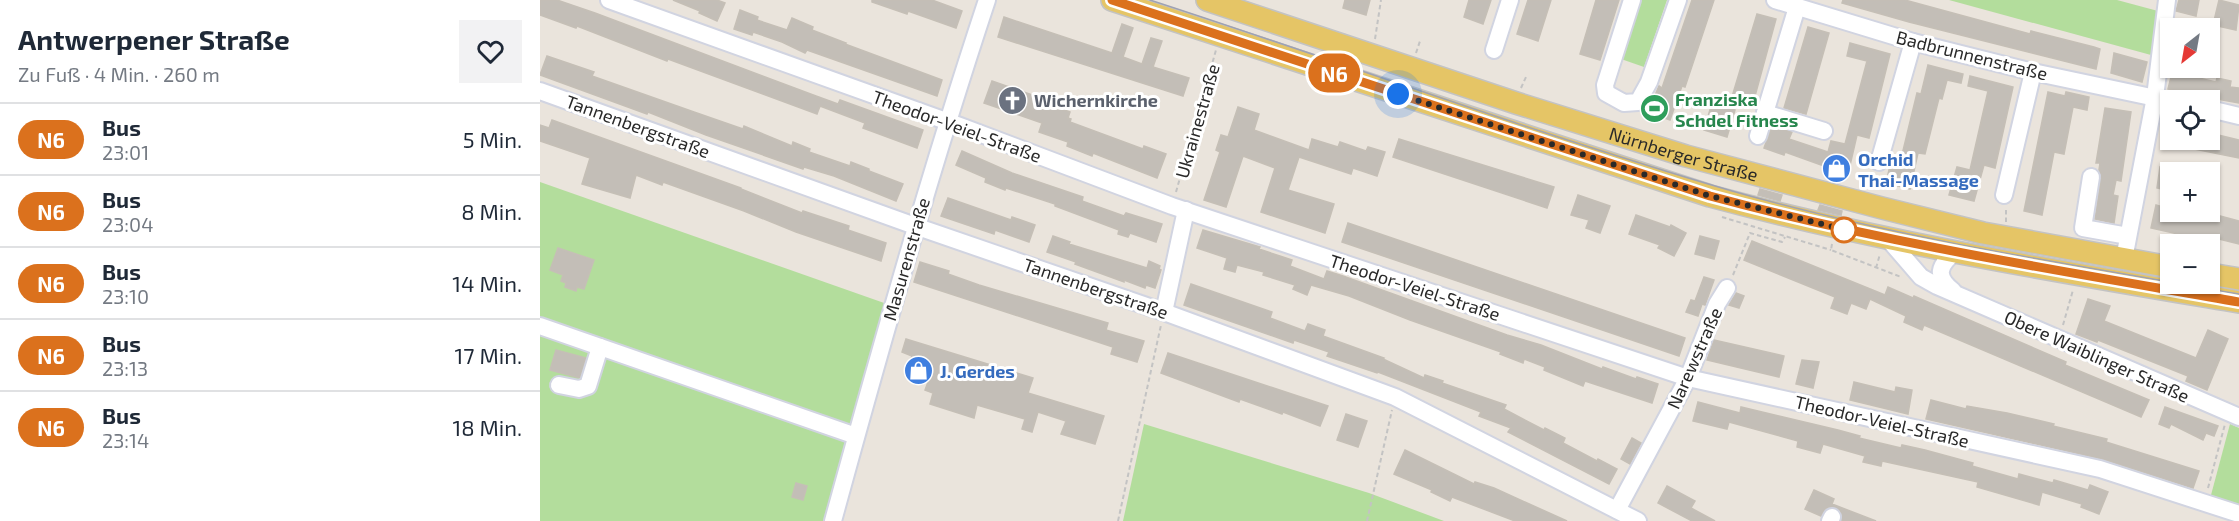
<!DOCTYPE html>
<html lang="de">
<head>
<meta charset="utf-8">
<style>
  body { margin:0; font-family:"Exo 2",sans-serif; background:#f2f2f3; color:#1f2937; height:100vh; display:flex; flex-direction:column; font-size:22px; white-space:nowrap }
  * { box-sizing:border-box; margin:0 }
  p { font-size:20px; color:#747a83 }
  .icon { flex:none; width:33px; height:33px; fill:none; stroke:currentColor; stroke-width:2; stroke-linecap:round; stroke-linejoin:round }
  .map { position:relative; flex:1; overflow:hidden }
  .sheet { display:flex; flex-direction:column; background:#fff; width:540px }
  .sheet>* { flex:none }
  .badge { padding:0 12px; border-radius:20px; font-size:21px; line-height:39px }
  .needle { width:39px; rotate:211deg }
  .fabs { position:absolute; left:1620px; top:18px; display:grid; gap:12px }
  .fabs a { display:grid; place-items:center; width:60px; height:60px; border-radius:0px; background:#fff; box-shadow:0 2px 4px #0004; font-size:30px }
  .you { position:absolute; width:30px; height:30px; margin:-15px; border:4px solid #fff; border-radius:50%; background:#1a73e8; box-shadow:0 0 0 9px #1a73e833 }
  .map>.badge { position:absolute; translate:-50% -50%; box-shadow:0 0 0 3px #fff }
  .round { display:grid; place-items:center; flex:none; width:63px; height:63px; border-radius:0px; background:#f2f2f3 }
  .summary { display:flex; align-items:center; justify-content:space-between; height:102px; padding:0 18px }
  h1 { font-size:28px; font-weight:700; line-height:45px }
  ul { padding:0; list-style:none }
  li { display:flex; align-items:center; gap:18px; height:72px; padding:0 18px; border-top:2px solid #e0e1e3 }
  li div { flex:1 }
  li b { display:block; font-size:22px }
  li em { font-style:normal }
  li .badge { min-width:66px; font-weight:700; text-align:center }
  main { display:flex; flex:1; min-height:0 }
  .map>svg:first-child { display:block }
</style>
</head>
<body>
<main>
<section class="sheet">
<div class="summary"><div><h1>Antwerpener Straße</h1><p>Zu Fuß · 4 Min. · 260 m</p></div><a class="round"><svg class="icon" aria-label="heart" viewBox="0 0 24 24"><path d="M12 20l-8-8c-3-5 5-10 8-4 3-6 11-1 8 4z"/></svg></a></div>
<ul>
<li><span class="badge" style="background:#db711d;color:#fff">N6</span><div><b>Bus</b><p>23:01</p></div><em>5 Min.</em></li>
<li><span class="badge" style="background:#db711d;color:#fff">N6</span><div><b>Bus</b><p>23:04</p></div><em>8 Min.</em></li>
<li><span class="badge" style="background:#db711d;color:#fff">N6</span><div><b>Bus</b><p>23:10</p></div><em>14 Min.</em></li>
<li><span class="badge" style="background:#db711d;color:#fff">N6</span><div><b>Bus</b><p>23:13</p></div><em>17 Min.</em></li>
<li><span class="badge" style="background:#db711d;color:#fff">N6</span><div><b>Bus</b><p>23:14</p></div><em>18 Min.</em></li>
</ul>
</section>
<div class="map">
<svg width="1699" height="521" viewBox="0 0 1699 521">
  <rect width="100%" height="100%" fill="#eae4dc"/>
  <g fill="#b3dd9c">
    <polygon points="1100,0 1127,0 1104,67 1081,59"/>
    <polygon points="1409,0 1577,0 1618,11 1611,55"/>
    <polygon points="0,182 347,304 285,521 0,521"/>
    <polygon points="604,424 829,493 904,521 583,521"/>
    <polygon points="1690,424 1699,428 1699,505 1671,495"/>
  </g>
  <g fill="#c3beb7" stroke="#c5bfb6" stroke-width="1.5">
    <polygon points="0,0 17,0 55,13 276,96 298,104 300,100 383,130 377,148 323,128 325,123 280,106 277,114 128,59 127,61 37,26 36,28 0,15"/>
    <polygon points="133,0 177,0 185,3 177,21 159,13 160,11"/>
    <polygon points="332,0 392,0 422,11 416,28 368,11 367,14 332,2"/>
    <polygon points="805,0 830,0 826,15 803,8"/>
    <polygon points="929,0 951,0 943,24 924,17"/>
    <polygon points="988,0 1011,0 998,41 977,34"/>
    <polygon points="1056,0 1079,0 1060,60 1040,54"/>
    <polygon points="1152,0 1174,0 1145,87 1142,86 1130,120 1108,112 1119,86 1122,88"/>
    <polygon points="1303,0 1365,0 1490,34 1491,31 1554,47 1560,49 1556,69 1369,22 1302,3"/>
    <polygon points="1639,0 1659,0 1656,16 1636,11"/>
    <polygon points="1679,0 1699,5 1696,30 1673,25"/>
    <polygon points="200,10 218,17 217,20 247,30 252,18 273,27 272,30 306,43 305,44 402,80 397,96 267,50 265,53 242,42 213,32 212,35 194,29"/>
    <polygon points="1217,14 1236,19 1212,107 1191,100"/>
    <polygon points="464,17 572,53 582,24 593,28 583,57 602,64 611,38 622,41 613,67 649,78 643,96 458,37"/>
    <polygon points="1268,27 1289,33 1266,114 1244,108"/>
    <polygon points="1310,43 1350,54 1329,138 1317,135 1308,174 1284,168 1284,166 1245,152 1244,155 1224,148 1232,126 1252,132 1249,139 1288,152 1291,141 1305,144 1327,61 1307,56"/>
    <polygon points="1574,53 1607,62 1602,82 1571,73"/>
    <polygon points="7,56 54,72 52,76 154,112 203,129 204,126 252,146 253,142 270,149 269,152 310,166 311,162 329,169 329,171 363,184 356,201 294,176 264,167 263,169 166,135 108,112 107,114 0,75"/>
    <polygon points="1388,65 1423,74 1421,83 1407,80 1402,99 1399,98 1385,154 1378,153 1370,189 1346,183 1352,157 1361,159 1377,93 1381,94"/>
    <polygon points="1633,69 1650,72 1650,76 1676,82 1677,78 1691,81 1690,87 1699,88 1699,103 1666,97 1666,99 1628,89"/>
    <polygon points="1430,76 1473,87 1455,168 1444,165 1434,201 1409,195 1417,167 1430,170 1448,91 1428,86"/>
    <polygon points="452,81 501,98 500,101 530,112 528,118 531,119 530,122 603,149 604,146 626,154 617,178 553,153 552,156 527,146 528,142 499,132 502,123 444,103"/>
    <polygon points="1508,92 1525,96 1526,92 1549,97 1547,110 1533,107 1524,154 1514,152 1502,215 1484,211"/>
    <polygon points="1172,103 1195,110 1187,137 1164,130"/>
    <polygon points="698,107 719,114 714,130 769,150 772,139 798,147 800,142 826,151 828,147 845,152 837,176 813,168 811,174 759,157 748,190 794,204 785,233 721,212 735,168 703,156 686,207 664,200 680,152 676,150 681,135 688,137"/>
    <polygon points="1565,108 1591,112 1581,181 1576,180 1573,195 1578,196 1574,223 1555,219 1561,178 1559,170 1560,163 1556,163"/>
    <polygon points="12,120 201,188 201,189 262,213 263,211 309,226 308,230 346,243 341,261 256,232 204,211 123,182 122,185 96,175 90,198 42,184 50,158 0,141 0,125 9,128"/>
    <polygon points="1670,133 1699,140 1699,158 1629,144 1630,140 1670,140"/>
    <polygon points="859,139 1014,187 1007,208 853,157"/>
    <polygon points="422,151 472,173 543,197 542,201 584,216 586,213 622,224 616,242 590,233 588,237 578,234 579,230 515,206 515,204 466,188 465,190 445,182 446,178 416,165"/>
    <polygon points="1620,167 1630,169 1630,191 1617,188"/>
    <polygon points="1220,189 1242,195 1240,201 1218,195"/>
    <polygon points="1038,195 1070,206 1060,233 1046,228 1049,220 1031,215"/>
    <polygon points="408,198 471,220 472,217 495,225 489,242 455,230 454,234 401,216"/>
    <polygon points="1280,205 1302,211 1301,215 1278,210"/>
    <polygon points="1616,205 1630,209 1630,212 1642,212 1679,220 1680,216 1699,221 1699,244 1675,238 1674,242 1611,228"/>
    <polygon points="1096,215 1130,227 1131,225 1146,233 1134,256 1118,248 1120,245 1089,234"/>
    <polygon points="808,223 1145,338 1139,356 802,242"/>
    <polygon points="663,230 720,247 719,249 752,260 750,266 784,279 787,271 803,276 967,335 1001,345 1062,369 1063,367 1096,379 1097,377 1118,384 1112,403 1045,381 1043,386 1004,370 1005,367 984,359 983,363 960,354 961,352 870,320 809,296 771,285 767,295 753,289 755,285 723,275 724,272 697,265 695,272 684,269 687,258 657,248"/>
    <polygon points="513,236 530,242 529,244 607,268 609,261 620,266 619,269 621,270 615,288 606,285 605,288 584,280 584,282 535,264 536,262 507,252"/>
    <polygon points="1160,236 1179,241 1174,259 1155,254"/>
    <polygon points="1212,241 1345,295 1348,287 1373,298 1374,296 1526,362 1525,365 1609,400 1601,417 1384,325 1382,330 1364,322 1366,316 1330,299 1326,309 1311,303 1307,314 1291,308 1295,297 1204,260"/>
    <polygon points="18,248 54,260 44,289 37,287 36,291 25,287 26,283 21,281 23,275 10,270"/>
    <polygon points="380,262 409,271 408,274 439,285 568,323 566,330 604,341 597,362 571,354 573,347 374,282"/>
    <polygon points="1164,277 1174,280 1165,305 1162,304 1158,316 1146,312 1151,300 1155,301"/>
    <polygon points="651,284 732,312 730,318 765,331 768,324 785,330 783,336 844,358 843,359 884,378 885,375 903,381 902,383 966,405 964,409 1004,430 1005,428 1025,438 1023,443 1057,461 1058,459 1077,469 1069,484 968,432 971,428 939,416 941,412 838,372 837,373 787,356 789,352 754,340 753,343 644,305"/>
    <polygon points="1196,293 1204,296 1199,308 1189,305"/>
    <polygon points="1548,299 1570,306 1564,321 1656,358 1668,330 1688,339 1667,390 1646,381 1648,376 1558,340 1557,342 1536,334"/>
    <polygon points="366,339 493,378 488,393 564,416 555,444 521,434 526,421 498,412 492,432 482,429 485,419 437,405 434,418 390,404 393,393 385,390 388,382 366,375 372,356 362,352"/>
    <polygon points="1174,340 1244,356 1239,377 1167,360"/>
    <polygon points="16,350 46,358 40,378 10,370"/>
    <polygon points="628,353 788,406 780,426 743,412 742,414 700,399 699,402 621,373"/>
    <polygon points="1262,360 1279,362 1273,388 1256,384"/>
    <polygon points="1314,382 1355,392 1356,387 1372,390 1368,414 1310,400"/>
    <polygon points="1391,400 1426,409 1427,406 1467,413 1514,424 1513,426 1567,439 1566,442 1659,471 1653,488 1562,459 1386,419"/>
    <polygon points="1158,402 1200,413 1201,407 1298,430 1320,436 1319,438 1361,448 1362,445 1385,450 1433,463 1432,466 1478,479 1479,474 1513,483 1514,480 1548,490 1550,485 1568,492 1559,514 1541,507 1542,504 1502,492 1499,505 1437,487 1438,482 1342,461 1341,466 1323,462 1325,456 1283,444 1280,453 1257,447 1258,441 1189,422 1187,429 1153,421"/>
    <polygon points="1625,407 1678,426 1674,436 1666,433 1663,440 1631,424 1629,428 1619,424"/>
    <polygon points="806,414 827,421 818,447 797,440"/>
    <polygon points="1092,438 1101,443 1090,464 1081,459"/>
    <polygon points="865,450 934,484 935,482 954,488 1027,521 975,521 912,497 910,501 891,492 892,490 854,474"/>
    <polygon points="256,483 267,486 263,500 252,497"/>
    <polygon points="1127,486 1155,501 1151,508 1175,521 1152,521 1118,503"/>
    <polygon points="1274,490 1294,499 1292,504 1336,521 1302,521 1300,511 1292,507 1286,509 1281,516 1265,509"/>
  </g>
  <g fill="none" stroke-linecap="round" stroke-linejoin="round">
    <defs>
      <g id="minor">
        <polyline points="69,0 420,126 632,206 1148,378 1560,469 1699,514"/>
        <polyline points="1092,0 1065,85 1066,93 1084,103 1098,102 1109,82 1138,0"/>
        <polyline points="1235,0 1373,42 1493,72 1630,101"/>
        <polyline points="954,50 970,0"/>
        <polyline points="0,91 375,226 624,312 855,397 1098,521"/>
        <polyline points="1670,109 1699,116"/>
        <polyline points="1225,113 1284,131"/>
        <polyline points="1218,136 1257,7"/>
        <polyline points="1339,162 1373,42"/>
        <polyline points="1551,177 1543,228 1588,236"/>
        <polyline points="1464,195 1493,72"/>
        <polyline points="1349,240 1381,277 1397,286 1699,417"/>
        <polyline points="1584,259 1615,97 1627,0"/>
        <path d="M 1413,291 C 1395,276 1398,266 1415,252"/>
        <polyline points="624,312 646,210"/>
        <polyline points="0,326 316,436"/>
        <polyline points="19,385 39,389 48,386 60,347"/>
        <polyline points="1077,510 1148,378 1177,304 1187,288"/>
        <path d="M 293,521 C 341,346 390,172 447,0"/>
        <polyline points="1290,521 1292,517"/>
      </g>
      <g id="major">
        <path d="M 572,0 L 1170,196 C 1344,243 1522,272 1699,302"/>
        <path id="s1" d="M 667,0 L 976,103 L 1146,156 L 1342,208 L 1443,233 L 1630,267"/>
        <polyline points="1670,274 1699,279"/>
      </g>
    </defs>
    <use href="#minor" stroke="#d1d4e1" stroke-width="20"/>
    <use href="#major" stroke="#c3c3c3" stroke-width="24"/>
    <g stroke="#c3c3c3" stroke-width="2" stroke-dasharray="4.5 3" stroke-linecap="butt">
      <polyline points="835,39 841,0"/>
      <polyline points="876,53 880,41"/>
      <polyline points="981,88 986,77"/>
      <polyline points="1332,187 1335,174"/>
      <polyline points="636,192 676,50"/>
      <polyline points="1182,217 1291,250"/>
      <polyline points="1466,222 1466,210"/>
      <polyline points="1292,244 1291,250 1361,277"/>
      <polyline points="1336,268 1340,254"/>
      <polyline points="1193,275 1210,233 1242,242 1245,237"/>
      <polyline points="1523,325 1533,290"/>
      <polyline points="1668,488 1685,424"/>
      <polyline points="578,521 621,325"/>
      <polyline points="827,521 852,410"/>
    </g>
    <use href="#minor" stroke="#fff" stroke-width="16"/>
    <use href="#major" stroke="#e5c566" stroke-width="21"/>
    <g stroke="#9fa2b2" stroke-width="1.5">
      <path d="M 610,0 C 804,63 996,134 1192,191 C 1336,232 1484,257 1630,282"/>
      <polyline points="1637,284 1699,294"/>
    </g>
  </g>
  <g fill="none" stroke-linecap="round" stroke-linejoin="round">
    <defs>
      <path id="line" d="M 572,0 L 1170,196 C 1344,243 1522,271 1699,302"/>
    </defs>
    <use href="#line" stroke="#fff" stroke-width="14"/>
    <use href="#line" stroke="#db711d" stroke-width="9"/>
    <polyline stroke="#292929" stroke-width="6" stroke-dasharray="0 10.8" points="858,94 1170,196 1306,230 1304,230"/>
  </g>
  <defs>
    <symbol id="church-disc" viewBox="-11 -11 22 22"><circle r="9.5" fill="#6b7280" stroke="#fff"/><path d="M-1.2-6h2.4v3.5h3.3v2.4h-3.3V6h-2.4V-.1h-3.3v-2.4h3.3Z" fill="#fff"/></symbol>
    <symbol id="stadium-disc" viewBox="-11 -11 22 22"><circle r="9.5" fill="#2e9e5b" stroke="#fff"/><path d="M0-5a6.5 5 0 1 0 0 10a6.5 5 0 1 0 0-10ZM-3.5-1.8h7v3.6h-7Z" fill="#fff"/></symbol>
    <symbol id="shop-disc" viewBox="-11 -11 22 22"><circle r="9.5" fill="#3f7fe0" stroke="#fff"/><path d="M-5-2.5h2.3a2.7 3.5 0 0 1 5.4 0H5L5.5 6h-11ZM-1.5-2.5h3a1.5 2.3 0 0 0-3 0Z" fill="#fff"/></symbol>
  </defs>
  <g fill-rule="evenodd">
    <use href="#church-disc" x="456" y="84" width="33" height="33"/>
    <use href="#stadium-disc" x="1098" y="92" width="33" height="33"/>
    <use href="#shop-disc" x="1280" y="152" width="33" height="33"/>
    <use href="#shop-disc" x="362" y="354" width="33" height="33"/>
  </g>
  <circle fill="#fff" stroke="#db711d" stroke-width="3" cx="1304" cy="230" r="12"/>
  <g text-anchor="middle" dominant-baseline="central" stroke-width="6" stroke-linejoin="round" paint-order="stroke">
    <g font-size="18" fill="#292929" stroke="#fff">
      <text transform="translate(1432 55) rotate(14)">Badbrunnenstraße</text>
      <text transform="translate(657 121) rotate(-74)">Ukrainestraße</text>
      <text transform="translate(98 126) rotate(20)">Tannenbergstraße</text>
      <text transform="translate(417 126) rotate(20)">Theodor-Veiel-Straße</text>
      <text stroke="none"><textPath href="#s1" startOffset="501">Nürnberger Straße</textPath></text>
      <text transform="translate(366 259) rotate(-74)">Masurenstraße</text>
      <text transform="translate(875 287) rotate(18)">Theodor-Veiel-Straße</text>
      <text transform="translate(556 288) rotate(19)">Tannenbergstraße</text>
      <text transform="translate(1557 356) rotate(24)">Obere Waiblinger Straße</text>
      <text transform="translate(1154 358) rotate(-66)">Narewstraße</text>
      <text transform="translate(1342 421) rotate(13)">Theodor-Veiel-Straße</text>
    </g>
    <g font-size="18" font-weight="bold" fill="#27864d" stroke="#fff" text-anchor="start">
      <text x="1135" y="99">Franziska<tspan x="1135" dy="21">Schdel Fitness</tspan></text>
    </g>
    <g font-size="18" font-weight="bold" fill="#5b616d" stroke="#fff" text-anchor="start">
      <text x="494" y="100">Wichernkirche</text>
    </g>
    <g font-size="18" font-weight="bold" fill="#366cbe" stroke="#fff" text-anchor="start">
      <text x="1318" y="159">Orchid<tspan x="1318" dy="21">Thai-Massage</tspan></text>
      <text x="400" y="371">J. Gerdes</text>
    </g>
  </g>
</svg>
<div class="fabs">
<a><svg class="needle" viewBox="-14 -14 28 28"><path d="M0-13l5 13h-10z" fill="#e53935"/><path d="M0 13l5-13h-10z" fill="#747a83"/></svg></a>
<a><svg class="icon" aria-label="locate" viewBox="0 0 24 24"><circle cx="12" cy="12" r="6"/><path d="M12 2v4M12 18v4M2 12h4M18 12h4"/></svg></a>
<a>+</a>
<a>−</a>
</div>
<div class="you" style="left:858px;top:94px"></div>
<b class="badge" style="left:794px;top:73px;background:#db711d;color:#fff">N6</b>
</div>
</main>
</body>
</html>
